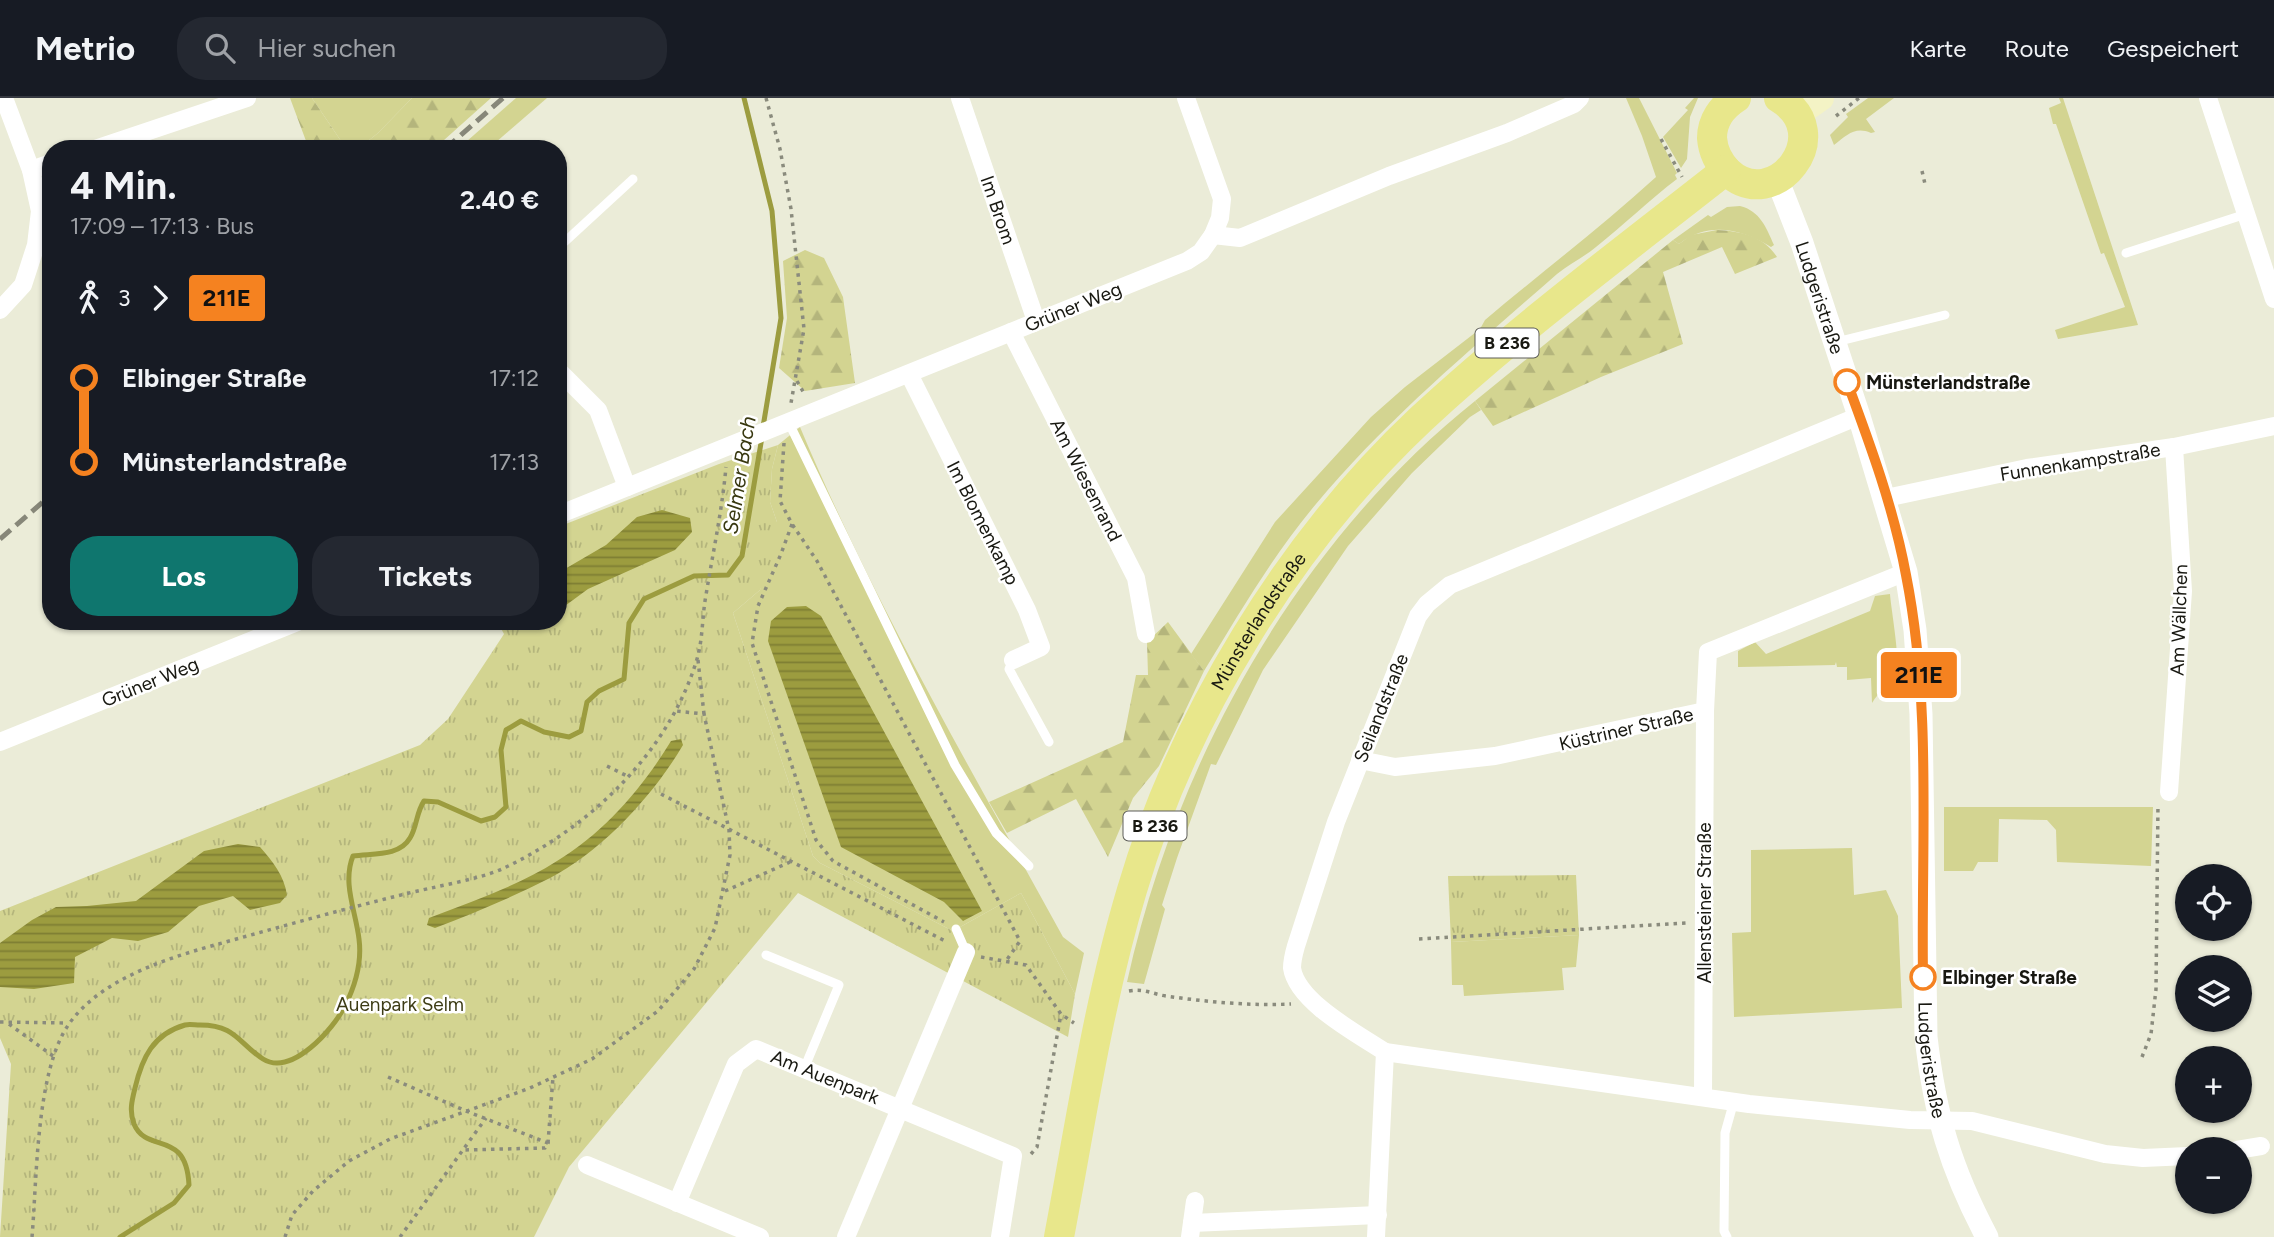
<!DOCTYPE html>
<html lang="de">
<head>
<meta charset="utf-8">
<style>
  body { margin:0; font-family:Figtree,sans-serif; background:#242831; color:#f1f3f6; height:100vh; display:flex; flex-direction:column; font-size:26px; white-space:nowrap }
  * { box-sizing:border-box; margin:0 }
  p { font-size:23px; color:#9ea1a6 }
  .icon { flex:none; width:38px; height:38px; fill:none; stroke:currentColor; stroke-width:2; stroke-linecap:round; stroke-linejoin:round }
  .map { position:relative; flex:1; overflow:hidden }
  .side { position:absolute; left:42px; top:42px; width:525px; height:490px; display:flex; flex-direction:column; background:#171b24; border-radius:28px; box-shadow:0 2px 5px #0004 }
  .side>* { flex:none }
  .badge { padding:0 14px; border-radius:5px; font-size:24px; line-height:46px }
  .controls { position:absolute; left:2175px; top:766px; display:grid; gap:14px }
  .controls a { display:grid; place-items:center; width:77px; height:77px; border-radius:50%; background:#171b24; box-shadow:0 2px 5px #0004; font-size:35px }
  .map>.badge { position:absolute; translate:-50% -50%; box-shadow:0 0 0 4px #fff }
  .legs { display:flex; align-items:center; gap:10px; height:77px; padding:0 28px; font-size:23px }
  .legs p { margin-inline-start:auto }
  .summary { display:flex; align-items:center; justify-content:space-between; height:119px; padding:0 28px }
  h1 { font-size:38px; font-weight:700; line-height:52px }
  .button { display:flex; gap:14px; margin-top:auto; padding:14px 28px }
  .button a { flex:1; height:80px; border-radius:28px; background:#0f766e; color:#fff; font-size:28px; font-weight:700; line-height:80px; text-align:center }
  .button a+a { background:#242831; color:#f1f3f6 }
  ul { padding:0 28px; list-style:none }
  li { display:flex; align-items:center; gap:24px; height:84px; font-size:26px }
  li i { display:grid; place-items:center; width:10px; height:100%; margin:0 9px; background:currentColor }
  li i::after { content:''; width:18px; height:18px; margin:-9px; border:5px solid; border-radius:50%; background:#171b24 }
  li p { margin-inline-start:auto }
  li:first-child i { background:linear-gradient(#0000 50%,currentColor 0) }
  li:last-child i { background:linear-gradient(currentColor 50%,#0000 0) }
  header { display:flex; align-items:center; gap:42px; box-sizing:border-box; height:98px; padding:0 35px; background:#171b24; border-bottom:2px solid #363941 }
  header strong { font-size:33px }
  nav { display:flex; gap:38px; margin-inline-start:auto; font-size:24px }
  .search { width:490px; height:63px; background:#242831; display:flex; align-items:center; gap:18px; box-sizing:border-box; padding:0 24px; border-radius:28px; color:#9ea1a6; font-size:26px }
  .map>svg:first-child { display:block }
</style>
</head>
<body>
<header>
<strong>Metrio</strong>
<div class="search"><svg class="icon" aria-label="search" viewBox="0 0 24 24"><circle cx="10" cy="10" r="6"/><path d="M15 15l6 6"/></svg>Hier suchen</div>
<nav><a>Karte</a><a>Route</a><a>Gespeichert</a></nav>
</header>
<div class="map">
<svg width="2274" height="1139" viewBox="0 0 2274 1139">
  <defs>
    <pattern id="forest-firs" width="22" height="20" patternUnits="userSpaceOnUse" patternTransform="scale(1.75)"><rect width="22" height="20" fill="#d3d491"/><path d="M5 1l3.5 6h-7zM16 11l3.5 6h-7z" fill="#b4b57c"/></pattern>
    <pattern id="park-tufts" width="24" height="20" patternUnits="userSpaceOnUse" patternTransform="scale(1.75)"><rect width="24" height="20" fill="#d3d491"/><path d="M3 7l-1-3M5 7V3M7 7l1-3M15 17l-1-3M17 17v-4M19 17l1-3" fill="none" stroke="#b4b57c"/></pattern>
    <pattern id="water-rules" width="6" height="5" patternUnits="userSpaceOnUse" patternTransform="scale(1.75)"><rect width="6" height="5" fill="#9c9c3f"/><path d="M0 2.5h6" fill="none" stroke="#7e7e33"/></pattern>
  </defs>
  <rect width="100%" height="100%" fill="#ebecd8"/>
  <g fill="#d3d491">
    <polygon points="312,0 412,0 378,35 358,51 341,43"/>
    <polygon points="516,0 547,0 488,51 458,51"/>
    <path d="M 1626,0 L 1639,0 L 1677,75 L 1675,77 L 1677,81 C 1649,102 1624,127 1596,149 C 1584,159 1569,166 1557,176 C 1474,249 1388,320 1316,406 C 1273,457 1239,516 1204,573 L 1191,556 L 1275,424 L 1371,319 L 1405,289 L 1480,231 L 1485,222 C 1542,174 1601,129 1656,79 L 1642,38 Z"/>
    <polygon points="1694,0 1698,0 1690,19 1687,61 1681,70 1663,39 1688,12 1685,10"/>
    <path d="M 1868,0 L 1894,0 L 1866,21 L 1875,34 L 1871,35 C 1855,28 1847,37 1834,47 L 1830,37 L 1848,19 L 1846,16 Z"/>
    <polygon points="2059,0 2063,0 2138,227 2058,241 2055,232 2125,209 2104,155 2101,156 2056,26 2053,26 2049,10 2061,5"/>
    <path d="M 1740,108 C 1760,113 1766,129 1774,147 L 1771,149 C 1741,131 1709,123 1679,146 L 1673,142 L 1708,117 L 1711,119 L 1727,109 Z"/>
    <path d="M 1475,303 L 1481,312 L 1470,319 L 1412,375 L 1348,448 L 1263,572 L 1216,667 L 1211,666 L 1177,760 L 1162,807 L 1165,811 L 1144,886 L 1127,884 C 1176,663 1297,445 1475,303 Z"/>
    <path d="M 800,329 C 874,506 971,671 1063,839 L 1084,855 L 1075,896 L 1021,795 L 953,833 L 820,765 L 813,758 L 733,515 L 760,492 L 777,424 L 770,404 L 772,371 L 778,347 Z"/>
    <path d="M 1890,496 C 1891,511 1901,565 1896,575 C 1890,588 1879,593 1872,605 L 1871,580 L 1847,582 L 1847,569 L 1837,569 L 1836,564 L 1835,567 L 1738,569 L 1738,553 L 1755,544 L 1766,556 L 1870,513 L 1875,498 Z"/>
    <polygon points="1944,709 2153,709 2151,768 2057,764 2056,732 2047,722 1999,721 1998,764 1978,764 1973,773 1944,773"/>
    <polygon points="1852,750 1854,797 1886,792 1898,818 1902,910 1734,919 1732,835 1751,834 1751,752"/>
    <polygon points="1579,837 1576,869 1562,870 1564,892 1464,898 1463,887 1452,887 1451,844"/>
  </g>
  <g fill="url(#forest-firs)">
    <polygon points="290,0 312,0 341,43 358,51 309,51"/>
    <polygon points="412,0 491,0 434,51 358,51 378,35"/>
    <path d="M 1717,132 C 1740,133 1764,138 1777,159 L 1735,176 L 1722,149 L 1663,174 L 1683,246 L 1601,279 L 1493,328 L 1475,303 L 1673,142 L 1679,146 L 1691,137 Z"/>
    <polygon points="805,152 824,160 843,199 855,285 805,293 779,270 787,220 783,163"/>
    <polygon points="1168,524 1204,573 1159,668 1133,700 1108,759 1076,701 1007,735 989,704 1123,644 1136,577 1148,577 1147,544"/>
  </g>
  <g fill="url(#park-tufts)">
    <polygon points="778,347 772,371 770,404 777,424 777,454 760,492 733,515 813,758 820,765 953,833 1021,795 1075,896 1068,939 798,795 569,1069 534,1139 0,1139 11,966 0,940 0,813 420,647 448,621 504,536 497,523 558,523 558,429 719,366"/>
    <polygon points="1576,777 1579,837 1451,844 1448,778"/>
  </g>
  <g fill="url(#water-rules)">
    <polygon points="662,412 690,420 692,434 675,452 588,491 558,513 558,475 606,447 637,419"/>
    <polygon points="806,508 821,518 982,813 963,823 944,804 841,749 768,543 771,523 787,509"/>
    <path d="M 681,641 L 683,647 C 653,698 602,753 550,780 C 513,799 474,815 435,830 L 427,827 L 429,820 C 473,803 518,788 557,763 C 605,734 643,689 671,643 Z"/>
    <path d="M 238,746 L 260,749 C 273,764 284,777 287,797 L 280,805 L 250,812 L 233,798 L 199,808 L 168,834 L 138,843 L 112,840 L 75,859 L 74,885 L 34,891 L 0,889 L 0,845 L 32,822 L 56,809 L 87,808 L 136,803 L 204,753 Z"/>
  </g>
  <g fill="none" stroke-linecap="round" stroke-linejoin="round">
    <g stroke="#9c9c3f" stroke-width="5">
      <polyline points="744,0 772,113 781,220 763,329"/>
      <path d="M 120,1139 L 174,1105 L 189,1087 C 186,1030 147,1057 134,1026 C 129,1013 132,1002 135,990 C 142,960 153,936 185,927 C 189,926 195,927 200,927 C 236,927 238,945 263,961 C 292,979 334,930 345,908 C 355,888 362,864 359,841 C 356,814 342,785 353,758 C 372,755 399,759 410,740 C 417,729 416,715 424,703 L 438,704 L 481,723 L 495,719 L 506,709 L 501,652 L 506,632 L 521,623 L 544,634 L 569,639 L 581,633 L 587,604 L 599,593 L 624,581 L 629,525 L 644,501 L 694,478 L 728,477 L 742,458 L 762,339"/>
    </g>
    <g stroke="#8a8b7d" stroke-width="3.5" stroke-dasharray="3.5 5" stroke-linecap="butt">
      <polyline points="766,0 780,51 791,111 804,231 791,305"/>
      <polyline points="1836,18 1859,0"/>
      <polyline points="1661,41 1682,79"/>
      <polyline points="1922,73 1925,86"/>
      <polyline points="797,283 805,297"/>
      <polyline points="784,345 780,403 792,426 817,463 1020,843 1006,863"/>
      <polyline points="792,426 781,456 758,508 752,545 816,742 833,763 944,824"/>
      <polyline points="698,562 704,616"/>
      <polyline points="607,668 629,679"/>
      <polyline points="661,696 945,843"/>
      <polyline points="725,793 790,764"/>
      <polyline points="1419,841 1686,825"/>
      <polyline points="981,859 1026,867 1061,916 1074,925"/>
      <path d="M 1129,893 C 1144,890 1152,896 1166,898 C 1207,904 1251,908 1291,906"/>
      <polyline points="0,924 68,925"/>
      <polyline points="9,926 53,958"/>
      <polyline points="2142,959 2151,936 2156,891 2158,706"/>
      <polyline points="388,979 466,1013 548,1045 545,1050 462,1052"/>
      <polyline points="548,1045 553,979"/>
      <polyline points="1031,1056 1037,1049 1061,916"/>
      <path d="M 32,1139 C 37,1081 36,972 69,926 C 101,880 171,859 222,845 C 283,828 344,811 405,796 C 432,789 477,782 502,771 C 588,731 669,655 697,561 C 703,541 702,518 706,497 C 713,454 722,413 726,369"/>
      <polyline points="285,1139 292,1117 313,1093 349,1063 390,1041 530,990 592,961 658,913 694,871 715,830 730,757 729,732 704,616 676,613"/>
      <polyline points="400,1139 486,1020"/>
    </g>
    <g stroke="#fff" stroke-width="9">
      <polyline points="558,150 633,81"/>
      <polyline points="2126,155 2246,116"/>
      <polyline points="1836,244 1945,217"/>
      <polyline points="788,323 955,667 996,735 1029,768"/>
      <polyline points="1013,562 1009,571 1049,644"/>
      <polyline points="956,831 966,854"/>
      <polyline points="766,857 839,887 804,971"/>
      <polyline points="1727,1139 1724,1133 1725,1035 1734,1003"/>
    </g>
    <g stroke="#fff" stroke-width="18">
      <polyline points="960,0 1036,223"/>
      <polyline points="2208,0 2274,201"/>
      <polyline points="95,51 247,0"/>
      <polyline points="31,72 51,65"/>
      <polyline points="1213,137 1240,140 1389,78 1507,35 1574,6 1580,0"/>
      <polyline points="0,212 23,187 36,147 40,113 31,72 4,0"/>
      <polyline points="1011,234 1136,480 1146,536"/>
      <polyline points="558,272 598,312 627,389"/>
      <polyline points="909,276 1027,512 1041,549 1013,562"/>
      <polyline points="1886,400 2027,370 2174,349 2274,328"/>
      <polyline points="558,417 1187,163 1201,154 1213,137 1220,120 1222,101 1186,0"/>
      <polyline points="0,644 300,523"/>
      <polyline points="1360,662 1395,669 1495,658 1705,613 1708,554 1906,474"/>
      <polyline points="2169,694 2183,493 2174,349"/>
      <polyline points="1385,954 1749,1006 1910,1022 1972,1023 2105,1056 2143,1060 2188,1058"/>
      <polyline points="1703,998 1705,613"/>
      <polyline points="2237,1052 2261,1048"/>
      <polyline points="587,1067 760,1139"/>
      <polyline points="677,1105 736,966 756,951 1013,1058 1000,1139"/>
      <polyline points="1192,1125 1378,1117"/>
      <polyline points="846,1139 966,854"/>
      <polyline points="1190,1139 1195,1103"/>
      <path d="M 1376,1139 L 1385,954 C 1358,936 1297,904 1292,870 C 1292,864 1294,855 1296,848 L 1336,724 L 1418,518 L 1427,506 L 1450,487 L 1859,318"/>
    </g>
    <path stroke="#fff" stroke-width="23" id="s1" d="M 1777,81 L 1802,145 L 1859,318 L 1906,474 L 1915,532 L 1921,616 L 1926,939 C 1935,1017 1950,1069 1987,1139"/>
    <polyline stroke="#f4f3c5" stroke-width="26" points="1797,17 1821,0"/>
    <g stroke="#e8e78b" stroke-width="30">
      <path d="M 1736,0 C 1722,9 1712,23 1712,40 C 1713,53 1719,65 1728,74 C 1774,117 1839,36 1779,0"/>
      <path id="s2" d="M 1059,1139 C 1081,1023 1098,905 1132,792 C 1183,619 1289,445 1421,321 C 1517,232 1623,153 1726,72"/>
    </g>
    <g stroke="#878779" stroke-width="5" stroke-dasharray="14 7" stroke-linecap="butt">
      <polyline points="445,51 503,0"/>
      <polyline points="0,441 51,397"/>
    </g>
  </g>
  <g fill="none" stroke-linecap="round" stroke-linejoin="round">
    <defs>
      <path id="line-1" d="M 1847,284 C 1870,346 1894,411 1906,477 C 1932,607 1921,747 1923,879"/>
    </defs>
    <use href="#line-1" stroke="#fff" stroke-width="16"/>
    <use href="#line-1" stroke="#f58220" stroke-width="10"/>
  </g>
  <g fill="#fff" stroke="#f58220" stroke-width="3.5">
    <circle cx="1847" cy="284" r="12"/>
    <circle cx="1923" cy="879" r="12"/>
  </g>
  <g text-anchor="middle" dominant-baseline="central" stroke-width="5" stroke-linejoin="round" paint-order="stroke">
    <g fill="#fff" stroke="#5d5d58" stroke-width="2">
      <rect x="1475.5" y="230.5" width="63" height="29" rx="5"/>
      <rect x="1123.5" y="713.5" width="63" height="29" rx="5"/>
    </g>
    <g font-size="18" font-weight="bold" fill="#181811">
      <text x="1507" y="245">B 236</text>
      <text x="1155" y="728">B 236</text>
    </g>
    <g font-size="19" fill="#181811" stroke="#fff">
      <text transform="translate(998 112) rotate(71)">Im Brom</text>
      <text stroke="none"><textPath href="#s1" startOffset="126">Ludgeristraße</textPath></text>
      <text transform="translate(1073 209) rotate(-22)">Grüner Weg</text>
      <text transform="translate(2080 364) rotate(-9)">Funnenkampstraße</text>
      <text transform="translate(1086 382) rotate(63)">Am Wiesenrand</text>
      <text transform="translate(983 425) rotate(63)">Im Blomenkamp</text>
      <text transform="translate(2179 522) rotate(-88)">Am Wällchen</text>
      <text stroke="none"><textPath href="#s2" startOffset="653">Münsterlandstraße</textPath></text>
      <text transform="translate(150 584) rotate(-22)">Grüner Weg</text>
      <text transform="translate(1381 610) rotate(-68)">Seilandstraße</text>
      <text transform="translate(1626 631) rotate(-13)">Küstriner Straße</text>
      <text transform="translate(1704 805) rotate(-90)">Allensteiner Straße</text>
      <text stroke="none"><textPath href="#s1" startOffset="903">Ludgeristraße</textPath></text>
      <text transform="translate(825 979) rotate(22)">Am Auenpark</text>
    </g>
    <g font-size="19" font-weight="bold" fill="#181811" stroke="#fff" text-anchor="start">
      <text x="1866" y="284">Münsterlandstraße</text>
      <text x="1942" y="879">Elbinger Straße</text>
    </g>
    <g font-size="19" fill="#3d3c15" stroke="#fff">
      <text x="400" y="906">Auenpark Selm</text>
    </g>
    <g font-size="21" font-style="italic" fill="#383810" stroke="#fff">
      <text transform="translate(739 377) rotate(-81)">Selmer Bach</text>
    </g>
  </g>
</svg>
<div class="controls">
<a><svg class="icon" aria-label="locate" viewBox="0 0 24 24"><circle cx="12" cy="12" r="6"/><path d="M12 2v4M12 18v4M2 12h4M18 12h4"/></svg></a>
<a><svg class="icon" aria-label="layers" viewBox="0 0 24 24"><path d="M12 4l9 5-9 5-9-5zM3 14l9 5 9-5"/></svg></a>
<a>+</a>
<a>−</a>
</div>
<b class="badge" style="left:1919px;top:577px;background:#f58220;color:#111">211E</b>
<section class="side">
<div class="summary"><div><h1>4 Min.</h1><p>17:09 – 17:13 · Bus</p></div><b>2.40 €</b></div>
<div class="legs"><svg class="icon" aria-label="walk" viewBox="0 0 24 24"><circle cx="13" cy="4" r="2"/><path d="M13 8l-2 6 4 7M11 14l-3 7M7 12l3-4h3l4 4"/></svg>3<svg class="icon" aria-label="forward" viewBox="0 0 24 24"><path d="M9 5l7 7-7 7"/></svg><b class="badge" style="background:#f58220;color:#111">211E</b></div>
<ul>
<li><i style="color:#f58220"></i><b>Elbinger Straße</b><p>17:12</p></li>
<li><i style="color:#f58220"></i><b>Münsterlandstraße</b><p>17:13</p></li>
</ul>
<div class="button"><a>Los</a><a>Tickets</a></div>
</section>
</div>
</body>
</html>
